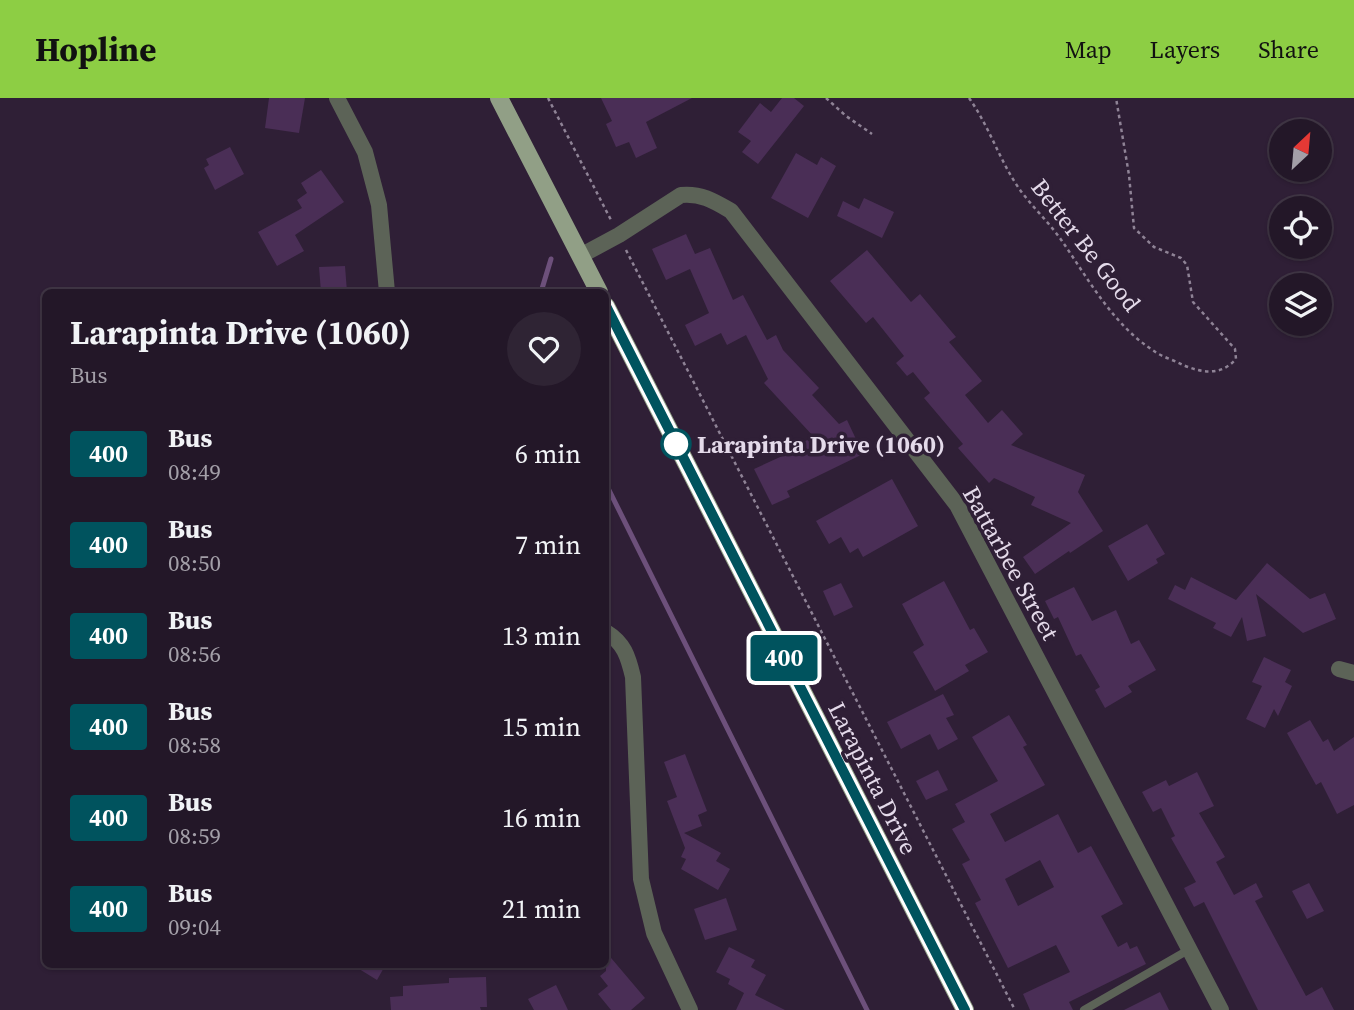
<!DOCTYPE html>
<html lang="en">
<head>
<meta charset="utf-8">
<style>
  body { margin:0; font-family:"Source Serif 4",serif; background:#2f2434; color:#f1f3f6; height:100vh; display:flex; flex-direction:column; font-size:26px; white-space:nowrap }
  * { box-sizing:border-box; margin:0 }
  p { font-size:23px; color:#a39fa8 }
  .icon { flex:none; width:38px; height:38px; fill:none; stroke:currentColor; stroke-width:2; stroke-linecap:round; stroke-linejoin:round }
  .map { position:relative; flex:1; overflow:hidden }
  .side { position:absolute; left:42px; top:191px; width:567px; height:679px; display:flex; flex-direction:column; background:#231728; border-radius:10px; box-shadow:0 2px 5px #0004,0 0 0 2px #403645 }
  .side>* { flex:none }
  .badge { padding:0 14px; border-radius:5px; font-size:24px; line-height:46px }
  .needle { width:46px; rotate:26deg }
  .fabs { position:absolute; left:1269px; top:21px; display:grid; gap:14px }
  .fabs a { display:grid; place-items:center; width:63px; height:63px; border-radius:50%; background:#231728; box-shadow:0 2px 5px #0004,0 0 0 2px #403645; font-size:35px }
  .map>.badge { position:absolute; translate:-50% -50%; box-shadow:0 0 0 4px #fff }
  .round { display:grid; place-items:center; flex:none; width:74px; height:74px; border-radius:37px; background:#2f2434 }
  .head { display:flex; align-items:center; justify-content:space-between; height:119px; padding:0 28px }
  h1 { font-size:33px; font-weight:700; line-height:52px }
  ul { padding:0; list-style:none }
  li { display:flex; align-items:center; gap:21px; height:91px; padding:0 28px }
  li div { flex:1 }
  li b { display:block; font-size:26px }
  li em { font-style:normal }
  li .badge { min-width:77px; font-weight:700; text-align:center }
  header { display:flex; align-items:center; gap:42px; box-sizing:border-box; height:98px; padding:0 35px; background:#8dce44; color:#111 }
  header strong { font-size:33px }
  nav { display:flex; gap:38px; margin-inline-start:auto; font-size:24px }
  .map>svg:first-child { display:block }
</style>
</head>
<body>
<header>
<strong>Hopline</strong>
<nav><a>Map</a><a>Layers</a><a>Share</a></nav>
</header>
<div class="map">
<svg width="1354" height="912" viewBox="0 0 1354 912">
  <rect width="100%" height="100%" fill="#2f1f36"/>
  <g fill="none" stroke-linecap="round" stroke-linejoin="round">
    <g stroke="#6d507b" stroke-width="5">
      <polyline points="541,194 551,161"/>
      <polyline points="606,386 867,912"/>
    </g>
  </g>
  <g fill="#4a2e56" fill-rule="evenodd">
    <polygon points="269,0 305,0 299,35 265,30"/>
    <polygon points="601,0 692,0 646,24 657,50 636,60 629,44 616,49 606,26 612,23"/>
    <polygon points="782,0 794,0 804,8 758,66 742,54 751,43 738,34 760,5 771,14"/>
    <polygon points="230,49 244,76 215,92 204,70 209,67 206,61"/>
    <polygon points="796,55 817,67 821,59 836,68 808,120 771,100"/>
    <polygon points="321,72 344,104 295,137 304,153 277,168 258,134 302,110 297,102 307,95 301,85"/>
    <polygon points="864,100 894,114 882,140 837,118 843,103 859,111"/>
    <polygon points="686,136 695,156 710,150 733,202 743,197 767,242 776,237 783,252 819,290 812,297 839,326 847,322 863,356 787,393 790,399 772,407 754,371 791,354 790,350 814,339 764,285 768,281 746,237 727,247 721,235 695,248 685,227 709,215 690,171 666,182 652,151"/>
    <polygon points="867,152 911,204 920,196 956,239 949,244 982,283 965,297 988,325 1002,312 1023,336 1011,347 1085,377 1078,394 1103,433 1070,455 1069,453 1035,476 1023,459 1071,425 1031,407 1035,399 994,380 989,385 958,350 963,346 924,300 930,295 913,274 907,278 896,265 904,258 873,219 866,225 830,183"/>
    <polygon points="345,168 347,194 321,194 319,169"/>
    <polygon points="892,381 918,428 863,459 858,450 850,455 841,439 829,446 816,423"/>
    <polygon points="1147,426 1165,456 1156,461 1158,465 1128,483 1108,448"/>
    <polygon points="1267,465 1310,501 1325,495 1336,521 1303,535 1256,496 1266,538 1247,543 1242,519 1231,539 1213,530 1216,525 1168,501 1175,487 1185,492 1191,479 1236,502"/>
    <polygon points="944,483 970,532 974,530 988,554 965,567 969,573 935,593 913,554 924,547 902,506"/>
    <polygon points="841,485 853,509 834,518 823,493"/>
    <polygon points="1074,489 1092,523 1116,512 1131,546 1139,542 1156,572 1128,588 1132,594 1105,610 1095,592 1100,589 1081,556 1076,558 1058,519 1054,521 1045,503"/>
    <polygon points="1264,559 1291,572 1285,584 1292,588 1278,618 1274,611 1265,630 1246,621 1262,588 1252,584"/>
    <polygon points="943,596 954,617 946,620 958,641 938,652 930,636 901,651 887,624"/>
    <path d="M 1009,617 L 1027,647 L 1023,649 L 1045,687 L 990,716 L 1005,744 L 1058,716 L 1078,755 L 1091,748 L 1123,806 L 1101,818 L 1118,849 L 1127,844 L 1130,851 L 1137,848 L 1146,866 L 1069,904 L 1073,912 L 1030,912 L 1023,896 L 1070,874 L 1056,847 L 1008,870 L 975,805 L 981,802 L 962,766 L 970,762 L 952,731 L 965,724 L 955,706 L 998,683 L 972,639 ZM 1040,762 L 1054,789 L 1018,808 L 1005,781 Z"/>
    <polygon points="1310,622 1323,644 1328,641 1334,653 1354,639 1354,707 1337,716 1321,684 1316,687 1287,635"/>
    <polygon points="685,656 707,713 698,717 702,728 684,735 721,755 716,763 730,771 718,792 681,771 686,761 681,759 685,750 667,703 677,699 664,664"/>
    <polygon points="938,672 948,692 926,702 916,683"/>
    <polygon points="1197,674 1214,708 1199,715 1225,759 1216,764 1234,797 1256,785 1263,799 1255,803 1306,898 1322,889 1334,912 1258,912 1204,804 1194,809 1184,790 1196,784 1171,740 1175,738 1161,710 1153,714 1142,694 1166,682 1169,688"/>
    <polygon points="1309,785 1324,813 1307,821 1292,793"/>
    <polygon points="726,800 737,832 705,842 694,811"/>
    <polygon points="729,849 755,862 751,869 766,877 755,897 785,912 736,912 744,895 728,886 730,881 716,874"/>
    <polygon points="606,854 645,900 631,912 611,912 598,896 608,888 600,878 606,873"/>
    <polygon points="351,866 386,866 377,882"/>
    <polygon points="486,879 487,909 480,909 481,912 391,912 390,899 403,898 403,888 449,885 449,880"/>
    <polygon points="556,887 568,912 534,912 528,901"/>
    <polygon points="1160,894 1169,912 1124,912"/>
  </g>
  <g fill="none" stroke-linecap="round" stroke-linejoin="round">
    <g stroke="#8f8396" stroke-width="2.5" stroke-dasharray="3.5 3.5" stroke-linecap="butt">
      <polyline points="548,0 612,124"/>
      <polyline points="826,0 846,18 872,36"/>
      <path d="M 969,0 C 989,28 999,61 1018,89 C 1031,108 1049,124 1062,143 C 1089,182 1113,227 1154,253 C 1162,259 1174,262 1183,267 C 1202,275 1221,278 1236,261 L 1235,251 L 1193,204 L 1187,167 L 1181,160 L 1154,149 L 1134,130 L 1129,77 L 1116,0"/>
      <polyline points="626,152 1015,912"/>
    </g>
    <polyline stroke="#5c6357" stroke-width="8" points="1084,912 1190,851"/>
    <g stroke="#5c6357" stroke-width="16">
      <polyline points="337,0 365,54 379,107 387,194"/>
      <path d="M 580,158 L 619,137 L 681,97 C 701,95 714,103 731,113 L 957,407 L 1221,912"/>
      <path d="M 606,534 C 624,545 628,558 633,579 L 641,781 L 654,835 L 690,912"/>
      <polyline points="1339,571 1354,575"/>
    </g>
    <g stroke="#919f86" stroke-width="18">
      <polyline points="499,0 599,194"/>
      <polyline points="606,208 965,912"/>
    </g>
  </g>
  <g fill="none" stroke-linecap="round" stroke-linejoin="round">
    <defs>
      <polyline id="line" points="606,208 965,912"/>
    </defs>
    <use href="#line" stroke="#fff" stroke-width="16"/>
    <use href="#line" stroke="#00535e" stroke-width="10"/>
  </g>
  <circle fill="#fff" stroke="#00535e" stroke-width="3.5" cx="676" cy="346" r="14"/>
  <g text-anchor="middle" dominant-baseline="central" stroke-width="7" stroke-linejoin="round" paint-order="stroke">
    <g font-size="24" fill="#e4daea" stroke="#2f1f36">
      <text transform="translate(1086 147) rotate(52)">Better Be Good</text>
      <text transform="translate(1011 465) rotate(61)">Battarbee Street</text>
      <text transform="translate(873 680) rotate(63)">Larapinta Drive</text>
    </g>
    <g font-size="24" font-weight="bold" fill="#e4daea" stroke="#2f1f36" text-anchor="start">
      <text x="697" y="346">Larapinta Drive (1060)</text>
    </g>
  </g>
</svg>
<div class="fabs">
<a><svg class="needle" viewBox="-14 -14 28 28"><path d="M0-13l5 13h-10z" fill="#e53935"/><path d="M0 13l5-13h-10z" fill="#a39fa8"/></svg></a>
<a><svg class="icon" aria-label="locate" viewBox="0 0 24 24"><circle cx="12" cy="12" r="6"/><path d="M12 2v4M12 18v4M2 12h4M18 12h4"/></svg></a>
<a><svg class="icon" aria-label="layers" viewBox="0 0 24 24"><path d="M12 4l9 5-9 5-9-5zM3 14l9 5 9-5"/></svg></a>
</div>
<b class="badge" style="left:784px;top:560px;background:#00535e;color:#fff">400</b>
<section class="side">
<div class="head"><div><h1>Larapinta Drive (1060)</h1><p>Bus</p></div><a class="round"><svg class="icon" aria-label="heart" viewBox="0 0 24 24"><path d="M12 20l-8-8c-3-5 5-10 8-4 3-6 11-1 8 4z"/></svg></a></div>
<ul>
<li><span class="badge" style="background:#00535e;color:#fff">400</span><div><b>Bus</b><p>08:49</p></div><em>6 min</em></li>
<li><span class="badge" style="background:#00535e;color:#fff">400</span><div><b>Bus</b><p>08:50</p></div><em>7 min</em></li>
<li><span class="badge" style="background:#00535e;color:#fff">400</span><div><b>Bus</b><p>08:56</p></div><em>13 min</em></li>
<li><span class="badge" style="background:#00535e;color:#fff">400</span><div><b>Bus</b><p>08:58</p></div><em>15 min</em></li>
<li><span class="badge" style="background:#00535e;color:#fff">400</span><div><b>Bus</b><p>08:59</p></div><em>16 min</em></li>
<li><span class="badge" style="background:#00535e;color:#fff">400</span><div><b>Bus</b><p>09:04</p></div><em>21 min</em></li>
</ul>
</section>
</div>
</body>
</html>
